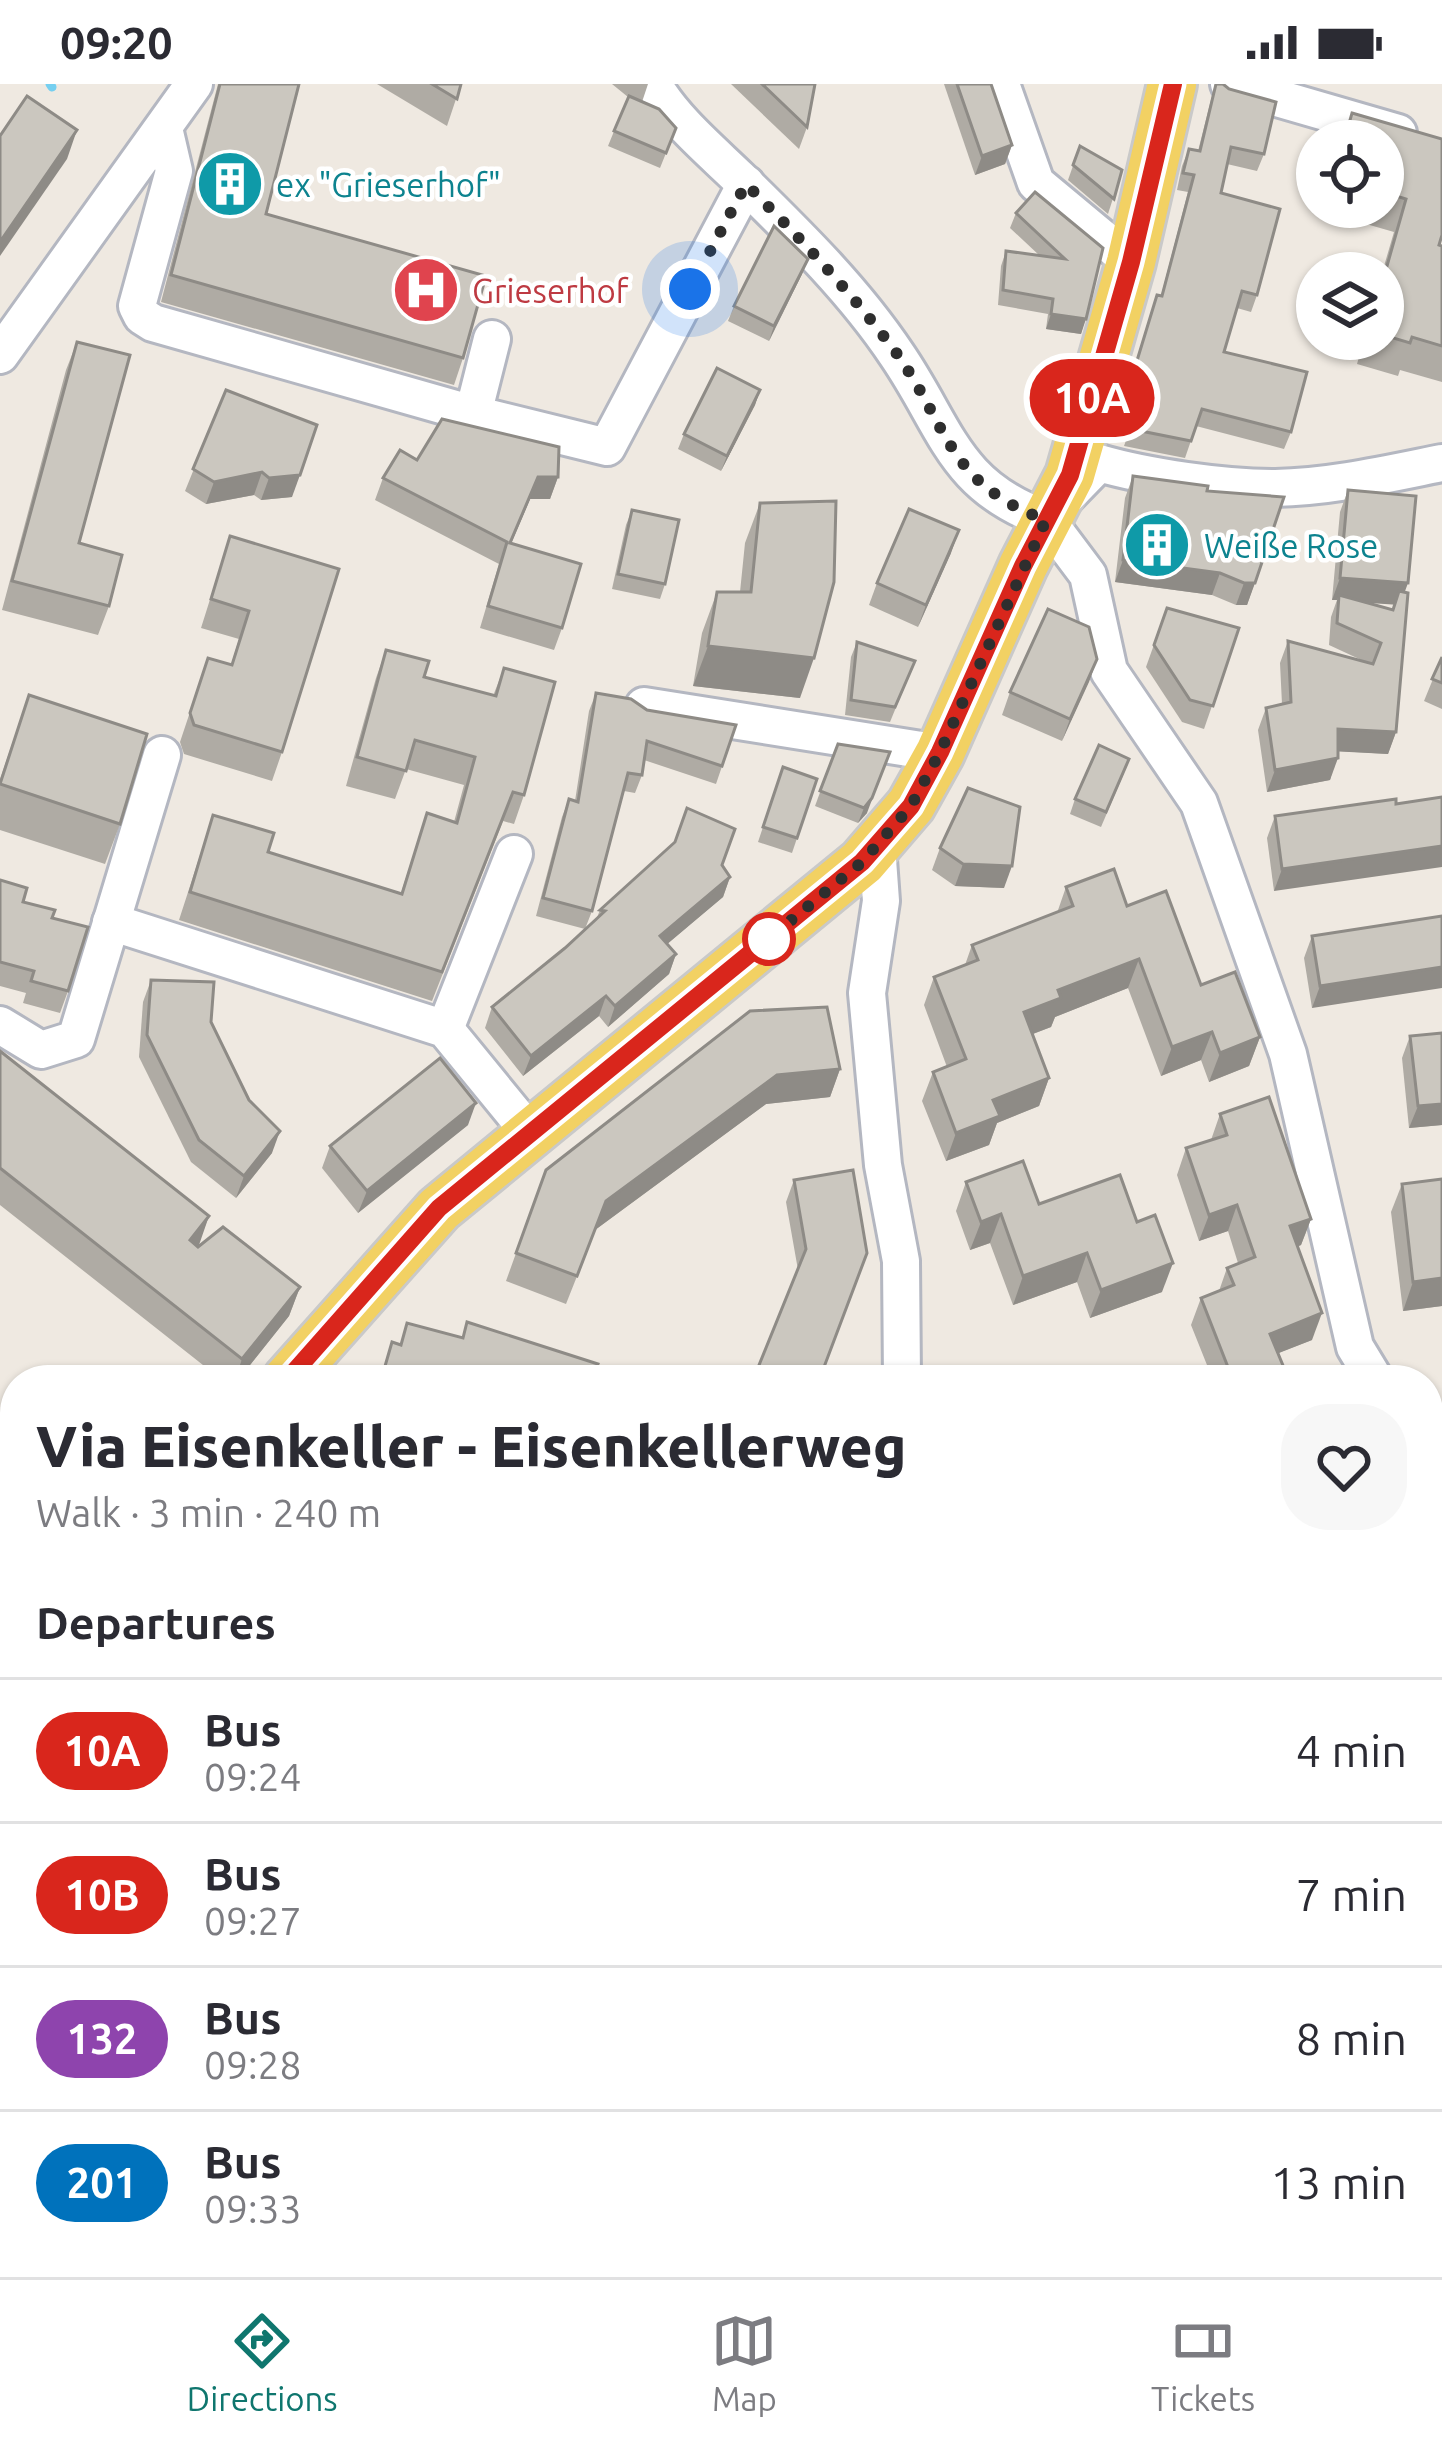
<!DOCTYPE html>
<html lang="en">
<head>
<meta charset="utf-8">
<style>
  body { margin:0; font-family:Ubuntu,sans-serif; background:#f7f7f7; color:#2b2b33; height:100vh; display:flex; flex-direction:column; font-size:45px; white-space:nowrap }
  * { box-sizing:border-box; margin:0 }
  p { font-size:39px; color:#7c7c81 }
  .icon { flex:none; width:66px; height:66px; fill:none; stroke:currentColor; stroke-width:2; stroke-linecap:round; stroke-linejoin:round }
  .map { position:relative; flex:1; overflow:hidden }
  .panel { position:absolute; left:0px; top:1281px; width:1443px; height:912px; display:flex; flex-direction:column; background:#fff; border-radius:48px 48px 0 0; box-shadow:0 3px 9px #0004 }
  .panel>* { flex:none }
  .badge { padding:0 24px; border-radius:39px; font-size:42px; line-height:78px }
  .buttons { position:absolute; left:1296px; top:36px; display:grid; gap:24px }
  .buttons a { display:grid; place-items:center; width:108px; height:108px; border-radius:50%; background:#fff; box-shadow:0 3px 9px #0004; font-size:60px }
  .you { position:absolute; width:60px; height:60px; margin:-30px; border:9px solid #fff; border-radius:50%; background:#1a73e8; box-shadow:0 0 0 18px #1a73e833 }
  .map>.badge { position:absolute; translate:-50% -50%; box-shadow:0 0 0 6px #fff }
  h2 { padding:0 36px; font-size:45px; line-height:108px }
  .round { display:grid; place-items:center; flex:none; width:126px; height:126px; border-radius:48px; background:#f7f7f7 }
  .headline { display:flex; align-items:center; justify-content:space-between; height:204px; padding:0 36px }
  h1 { font-size:57px; font-weight:800; line-height:90px }
  ul { padding:0; list-style:none }
  li { display:flex; align-items:center; gap:36px; height:144px; padding:0 36px; border-top:3px solid #e1e1e2 }
  li div { flex:1 }
  li b { display:block; font-size:45px }
  li em { font-style:normal }
  li .badge { min-width:132px; font-weight:700; text-align:center }
  .status { display:flex; justify-content:space-between; align-items:center; height:84px; padding:0 60px; background:#fff; direction:ltr }
  .status svg { height:33px; fill:currentColor }
  .tab-bar { display:flex; justify-content:space-around; align-items:center; height:168px; border-top:3px solid #e1e1e2; background:#fff; font-size:33px; color:#7c7c81 }
  .tab-bar a { display:grid; justify-items:center; gap:6px }
  .tab-bar .active { color:#0f766e }
  .map>svg:first-child { display:block }
</style>
</head>
<body>
<div class="status"><b>09:20</b><svg viewBox="0 0 49 12"><path d="M0 12V9h3v3zM5 12V6h3v6zM10 12V3h3v9zM15 12V0h3v12zM26 1h20v11H26zM47 4h2v5h-2z"/></svg></div>
<div class="map">
<svg width="1442" height="2193" viewBox="0 0 1442 2193">
  <rect width="100%" height="100%" fill="#efe9e1"/>
  <g fill="none" stroke-linecap="round" stroke-linejoin="round">
    <polyline stroke="#75cff0" stroke-width="9" points="50,0 52,3"/>
    <defs>
      <g id="minor">
        <path d="M 653,0 C 674,36 709,65 739,94 C 795,149 853,205 897,271 C 947,344 953,402 1046,435"/>
        <polyline points="1001,0 1036,99 1131,178"/>
        <polyline points="1229,0 1398,49"/>
        <polyline points="164,44 174,87 137,222 142,232 153,239 473,330 607,363 746,100"/>
        <polyline points="0,271 194,0"/>
        <polyline points="473,330 492,255"/>
        <path d="M 1064,415 L 1099,379 C 1147,393 1224,404 1275,404 C 1331,403 1387,390 1442,379"/>
        <polyline points="1046,435 1088,491 1109,587 1199,719 1288,970 1355,1263 1375,1296"/>
        <polyline points="644,622 940,669"/>
        <polyline points="877,762 881,817 867,909 883,1081 901,1177 902,1296"/>
        <polyline points="111,838 445,945 530,1049"/>
        <polyline points="0,941 41,966 76,955 162,671"/>
        <polyline points="445,945 514,770"/>
        <polyline points="1428,1387 1442,1410"/>
        <polyline points="0,1727 15,1736"/>
        <polyline points="820,2178 987,2193"/>
        <polyline points="239,2193 242,2178"/>
      </g>
      <g id="major">
        <polyline points="287,1296 439,1125 862,778 911,721 940,669 1023,482 1070,391 1131,178 1172,0"/>
        <polyline points="0,1672 15,1652"/>
      </g>
    </defs>
    <use href="#minor" stroke="#b4b7c1" stroke-width="42"/>
    <use href="#major" stroke="#c9c9c9" stroke-width="54"/>
    <use href="#minor" stroke="#fff" stroke-width="36"/>
    <use href="#major" stroke="#f2d163" stroke-width="48"/>
  </g>
  <g fill="#afaba4" fill-rule="evenodd">
    <polygon points="218,0 299,0 266,130 463,274 454,301 161,218"/>
    <polygon points="377,0 461,0 447,42"/>
    <polygon points="612,0 648,0 642,18 676,44 660,84 608,62 628,13"/>
    <polygon points="731,0 815,0 807,43 799,65"/>
    <polygon points="944,0 991,0 1012,61 1005,80 975,91"/>
    <polygon points="1215,0 1264,70 1257,87 1227,80 1221,109 1257,211 1251,228 1237,224 1224,268 1291,348 1284,365 1196,342 1185,374 1124,362 1142,310 1126,310 1151,228 1157,211 1161,212 1188,108 1177,106 1182,82 1189,65 1198,67"/>
    <polygon points="1352,29 1442,55 1442,151 1439,161 1442,162 1442,298 1400,286 1398,292 1357,280 1364,255 1383,255 1382,189 1394,148 1321,127 1322,123 1383,123 1383,57 1342,57"/>
    <polygon points="1080,62 1122,86 1108,130 1068,96"/>
    <polygon points="1016,129 1103,164 1081,250 1046,245 1048,230 998,221 1001,182 1006,167 1040,172 1010,144"/>
    <polygon points="802,190 769,257 728,237 734,222"/>
    <polygon points="77,258 79,459 109,522 98,551 2,526 66,286"/>
    <polygon points="226,306 292,413 261,416 254,411 206,420 185,407"/>
    <polygon points="760,306 755,321 721,387 678,365 684,350"/>
    <polygon points="417,376 558,393 550,415 530,415 511,459 562,544 554,566 480,544 499,480 375,416 383,394"/>
    <polygon points="1133,392 1207,407 1284,413 1247,521 1236,521 1212,511 1115,498 1125,414"/>
    <path d="M 1348,406 L 1405,509 L 1396,648 L 1388,670 L 1338,667 L 1330,696 L 1267,708 L 1258,646 L 1266,624 L 1282,620 L 1280,579 L 1288,557 L 1370,580 L 1329,561 L 1331,533 L 1337,516 L 1332,516 L 1340,428 ZM 1365,518 L 1395,520 L 1393,526 Z"/>
    <polygon points="760,419 800,614 693,602 702,549 717,508 740,508 745,459"/>
    <polygon points="632,426 665,500 660,515 612,505 626,441"/>
    <polygon points="230,452 282,668 272,697 184,670 180,658 208,574 231,581 239,555 201,544"/>
    <polygon points="951,469 918,543 869,521 877,499"/>
    <polygon points="1167,524 1239,544 1204,645 1182,638 1146,583"/>
    <polygon points="857,558 915,577 890,638 845,631 851,573"/>
    <polygon points="386,566 424,593 493,612 504,584 524,711 514,740 503,737 432,917 179,836 213,731 268,768 401,809 427,729 454,738 464,701 406,685 395,715 346,702 376,594"/>
    <polygon points="1442,573 1442,625 1424,617"/>
    <polygon points="1097,575 1062,657 1002,631 1010,608"/>
    <polygon points="596,609 647,626 736,641 716,700 644,676 642,691 635,709 624,707 592,827 585,845 536,832 562,733 569,715 575,717 589,627"/>
    <polygon points="29,611 120,740 105,780 0,746 0,695"/>
    <polygon points="838,660 867,729 858,739 815,722"/>
    <polygon points="783,683 817,695 792,769 758,758"/>
    <polygon points="1124,689 1101,743 1070,730 1075,715"/>
    <polygon points="1396,720 1274,807 1267,754 1275,732"/>
    <polygon points="940,764 1004,804 955,802 932,786"/>
    <polygon points="722,781 730,793 723,813 667,860 676,870 669,890 608,943 599,932 523,992 485,944 492,923 565,864 596,836 600,826"/>
    <polygon points="0,796 23,818 52,834 68,907 60,929 23,919 26,909 0,902"/>
    <polygon points="1066,803 1127,822 1201,901 1260,953 1249,982 1209,998 1201,976 1161,992 1128,904 1055,933 1051,943 1033,950 1049,994 1039,1022 997,1039 989,1061 946,1077 922,1017 933,988 947,983 924,921 934,893 965,881 972,861 1057,829"/>
    <polygon points="1442,832 1312,924 1304,874 1312,852"/>
    <polygon points="151,896 211,938 272,1069 236,1114 191,1078 139,973 143,918"/>
    <polygon points="1410,952 1442,1041 1409,1044 1402,974"/>
    <polygon points="0,967 209,1132 197,1163 300,1203 289,1232 238,1296 222,1296 0,1121"/>
    <polygon points="840,985 830,1013 766,1020 595,1146 566,1220 506,1197 546,1086"/>
    <polygon points="1220,1030 1311,1135 1301,1161 1297,1163 1312,1256 1278,1269 1289,1296 1213,1296 1191,1241 1201,1214 1219,1207 1227,1184 1238,1179 1228,1147 1199,1157 1177,1091 1186,1064 1211,1056"/>
    <polygon points="468,1041 358,1129 322,1084 330,1062"/>
    <polygon points="1442,1095 1442,1222 1403,1227 1391,1128 1402,1100"/>
    <polygon points="794,1096 867,1169 820,1296 753,1296 798,1186 786,1118"/>
    <polygon points="966,1098 1039,1120 1162,1208 1090,1234 1077,1198 1013,1221 990,1159 970,1166 956,1127"/>
    <polygon points="15,1453 15,1552 0,1540 0,1472"/>
    <polygon points="0,1914 15,1916 15,2136 0,2131"/>
    <polygon points="94,2178 145,2178 140,2193 123,2193 92,2184"/>
  </g>
  <g fill="#8e8b86">
    <polygon points="77,46 67,75 0,172 0,158"/>
    <polygon points="1012,61 1005,80 975,91 982,72"/>
    <polygon points="808,175 802,190 769,257 774,242"/>
    <polygon points="1051,230 1086,235 1081,250 1046,245"/>
    <polygon points="1132,293 1148,293 1142,310 1126,310"/>
    <polygon points="760,306 755,321 721,387 727,372"/>
    <polygon points="262,388 254,411 206,420 214,398"/>
    <polygon points="300,391 292,413 261,416 269,394"/>
    <polygon points="538,393 558,393 550,415 530,415 502,481"/>
    <polygon points="959,446 951,469 918,543 926,521"/>
    <polygon points="1123,476 1220,489 1212,511 1115,498"/>
    <polygon points="1340,494 1408,499 1400,521 1339,517 1339,511 1337,516 1332,516"/>
    <polygon points="1244,499 1255,499 1247,521 1236,521"/>
    <polygon points="708,562 814,574 800,614 693,602"/>
    <polygon points="1097,575 1089,598 1062,657 1070,635"/>
    <polygon points="1338,645 1396,648 1388,670 1330,667"/>
    <polygon points="890,668 867,729 858,739 864,724"/>
    <polygon points="1338,674 1330,696 1267,708 1275,686"/>
    <polygon points="1442,762 1442,783 1274,807 1282,785"/>
    <polygon points="963,780 1012,782 1004,804 955,802"/>
    <polygon points="730,793 723,813 653,872 660,852"/>
    <polygon points="676,870 669,890 608,943 615,922"/>
    <polygon points="1139,875 1128,904 1055,933 1051,943 1014,957 1024,928 1058,906"/>
    <polygon points="1442,883 1442,904 1312,924 1320,902"/>
    <polygon points="606,912 599,932 523,992 531,972"/>
    <polygon points="1212,948 1201,976 1161,992 1172,963"/>
    <polygon points="1260,953 1249,982 1209,998 1220,969"/>
    <polygon points="840,985 830,1013 766,1020 595,1146 566,1220 606,1117 777,991"/>
    <polygon points="1049,994 1039,1022 997,1039 989,1061 946,1077 956,1049 993,1016"/>
    <polygon points="476,1019 468,1041 358,1129 367,1107"/>
    <polygon points="1442,1020 1442,1041 1409,1044 1418,1022"/>
    <polygon points="280,1047 272,1069 236,1114 244,1092"/>
    <polygon points="1237,1121 1228,1147 1199,1157 1209,1131"/>
    <polygon points="1001,1130 990,1159 970,1166 981,1138"/>
    <polygon points="209,1132 199,1161 180,1185 190,1156"/>
    <polygon points="1311,1135 1301,1161 1280,1169 1290,1142"/>
    <polygon points="1087,1169 1077,1198 1013,1221 1023,1192"/>
    <polygon points="1173,1179 1162,1208 1090,1234 1101,1206"/>
    <polygon points="1442,1194 1442,1222 1403,1227 1413,1198"/>
    <polygon points="300,1203 289,1232 238,1296 235,1296 242,1275"/>
    <polygon points="1322,1229 1312,1256 1261,1276 1270,1250"/>
    <polygon points="15,1784 11,1798 0,1812 0,1805"/>
    <polygon points="1442,1940 1442,1961 1428,1964 1428,1943"/>
    <polygon points="0,2052 7,2053 0,2071"/>
  </g>
  <g fill="#cbc7bf" stroke="#8e8b86" stroke-width="3">
    <polygon points="220,0 299,0 266,130 486,192 463,274 171,191"/>
    <polygon points="432,0 461,0 457,15"/>
    <polygon points="762,0 815,0 807,43"/>
    <polygon points="957,0 991,0 1012,61 982,72"/>
    <polygon points="1216,0 1223,0 1229,5 1276,18 1264,70 1231,63 1221,109 1280,125 1257,211 1242,207 1224,268 1307,288 1291,348 1202,325 1191,357 1131,345 1148,293 1132,293 1157,211 1162,212 1194,91 1183,89 1189,65 1200,67"/>
    <polygon points="27,12 77,46 0,158 0,52"/>
    <polygon points="629,12 659,25 676,44 666,69 614,47"/>
    <polygon points="1352,29 1442,55 1442,151 1439,161 1442,162 1442,262 1412,253 1410,259 1383,251 1383,196 1406,115 1383,108 1383,57 1344,57"/>
    <polygon points="1080,62 1122,86 1114,115 1073,81"/>
    <polygon points="1035,108 1103,164 1086,235 1051,230 1053,215 1003,206 1006,167 1065,175 1016,129"/>
    <polygon points="774,142 808,175 774,242 734,222"/>
    <polygon points="77,258 130,271 79,459 122,471 109,522 12,497"/>
    <polygon points="717,284 760,306 727,372 684,350"/>
    <polygon points="226,306 317,341 300,391 269,394 262,388 214,398 193,385"/>
    <polygon points="442,335 559,363 558,393 538,393 510,459 581,480 562,544 488,522 507,458 383,394 400,366 417,376"/>
    <polygon points="1133,392 1208,402 1207,407 1284,413 1255,499 1244,499 1220,489 1123,476"/>
    <polygon points="1348,406 1416,412 1408,499 1340,494"/>
    <polygon points="836,417 834,498 814,574 708,562 717,508 751,508 760,419"/>
    <polygon points="909,425 959,446 926,521 877,499"/>
    <polygon points="632,426 679,436 665,500 618,490"/>
    <polygon points="230,452 339,485 282,668 194,641 190,629 208,574 232,581 249,527 211,515"/>
    <polygon points="1399,507 1408,509 1396,648 1338,645 1338,674 1275,686 1266,624 1291,618 1288,557 1373,580 1381,559 1337,539 1339,511 1393,526"/>
    <polygon points="1167,524 1239,544 1213,622 1190,616 1154,561"/>
    <polygon points="1048,525 1089,543 1097,575 1070,635 1010,608"/>
    <polygon points="857,558 915,577 895,623 851,616"/>
    <polygon points="386,566 429,577 424,593 496,612 504,584 555,598 524,711 513,708 442,888 190,808 213,731 274,749 268,768 402,810 427,729 457,739 475,673 415,656 406,687 357,673"/>
    <polygon points="1442,573 1442,599 1432,595"/>
    <polygon points="596,609 631,615 647,626 736,641 722,682 647,657 642,691 628,689 592,827 543,814 569,715 578,718"/>
    <polygon points="29,611 147,650 120,740 0,700"/>
    <polygon points="838,660 890,668 872,714 864,724 820,707"/>
    <polygon points="1099,661 1129,675 1106,728 1075,715"/>
    <polygon points="783,683 817,695 797,754 763,743"/>
    <polygon points="968,704 1020,723 1012,782 963,780 940,764"/>
    <polygon points="1442,713 1442,762 1282,785 1275,732 1396,715 1396,720"/>
    <polygon points="687,724 735,745 722,781 730,793 660,852 676,870 615,922 606,912 531,972 492,923 565,864 605,827 600,826 675,758"/>
    <polygon points="1114,785 1127,822 1166,807 1201,901 1235,888 1260,953 1220,969 1212,948 1172,963 1139,875 1058,906 1061,914 1024,928 1049,994 993,1016 1000,1032 956,1049 933,988 966,975 934,893 978,876 972,861 1073,822 1066,803"/>
    <polygon points="0,796 27,804 23,818 55,826 52,834 88,843 68,907 31,897 34,887 0,878"/>
    <polygon points="1442,832 1442,883 1320,902 1312,852"/>
    <polygon points="151,896 214,898 211,938 249,1016 280,1047 244,1092 199,1056 147,951"/>
    <polygon points="827,923 840,985 777,991 606,1117 577,1192 516,1169 546,1086 750,927"/>
    <polygon points="1442,949 1442,1020 1418,1022 1410,952"/>
    <polygon points="0,967 209,1132 190,1156 198,1163 223,1143 300,1203 242,1275 0,1084"/>
    <polygon points="440,974 476,1019 367,1107 330,1062"/>
    <polygon points="1269,1013 1311,1135 1290,1142 1322,1229 1270,1250 1289,1296 1233,1296 1201,1214 1234,1201 1227,1184 1255,1173 1237,1121 1209,1131 1186,1064 1227,1051 1220,1030"/>
    <polygon points="1023,1077 1039,1120 1120,1091 1137,1138 1155,1131 1173,1179 1101,1206 1087,1169 1023,1192 1001,1130 981,1138 966,1098"/>
    <polygon points="853,1086 867,1169 821,1291 814,1288 811,1296 753,1296 806,1165 794,1096"/>
    <polygon points="1442,1095 1442,1194 1413,1198 1402,1100"/>
    <polygon points="467,1238 598,1280 592,1296 381,1296 392,1258 401,1261 407,1239 463,1254"/>
    <polygon points="1316,1290 1318,1296 1300,1296"/>
    <polygon points="15,1453 15,1515 0,1502 0,1472"/>
    <polygon points="0,1771 15,1782 0,1805"/>
    <polygon points="1442,1889 1442,1940 1428,1943 1428,1892"/>
    <polygon points="0,1914 15,1916 15,2107 0,2102 0,2073 7,2053 0,2052"/>
    <polygon points="278,2178 331,2178 328,2193 275,2193"/>
    <polygon points="0,2184 36,2193 0,2193"/>
  </g>
  <g fill="none" stroke-linecap="round" stroke-linejoin="round">
    <defs>
      <polyline id="line" points="287,1296 439,1124 862,778 911,722 940,668 1023,482 1070,391 1131,178 1173,0"/>
    </defs>
    <use href="#line" stroke="#fff" stroke-width="27"/>
    <use href="#line" stroke="#d9261c" stroke-width="18"/>
    <path stroke="#2e2e2e" stroke-width="12" stroke-dasharray="0 21.6" d="M 690,205 L 746,100 C 799,153 850,207 895,267 C 949,342 946,399 1046,436 L 940,668 L 911,722 L 862,778 L 760,862 L 769,855"/>
  </g>
  <defs>
    <symbol id="building-disc" viewBox="-11 -11 22 22"><circle r="9.5" fill="#0f9aa8" stroke="#fff"/><path d="M-4-6H4V6H1V3H-1V6H-4ZM-2.5-4.3h1.7v1.8h-1.7ZM.8-4.3h1.7v1.8H.8ZM-2.5-1h1.7V.8h-1.7ZM.8-1h1.7V.8H.8Z" fill="#fff"/></symbol>
    <symbol id="hospital-disc" viewBox="-11 -11 22 22"><circle r="9.5" fill="#e0444e" stroke="#fff"/><path d="M-5-5h3v3.5h4V-5h3V5h-3V1.5h-4V5h-3Z" fill="#fff"/></symbol>
  </defs>
  <g fill-rule="evenodd">
    <use href="#building-disc" x="192" y="62" width="76" height="76"/>
    <use href="#hospital-disc" x="388" y="168" width="76" height="76"/>
    <use href="#building-disc" x="1119" y="423" width="76" height="76"/>
  </g>
  <circle fill="#fff" stroke="#d9261c" stroke-width="6" cx="769" cy="855" r="24"/>
  <g text-anchor="middle" dominant-baseline="central" stroke-width="9" stroke-linejoin="round" paint-order="stroke">
    <g font-size="33" fill="#0d838f" stroke="#fff" text-anchor="start">
      <text x="276" y="100">ex "Grieserhof"</text>
      <text x="1204" y="461">Weiße Rose</text>
    </g>
    <g font-size="33" fill="#be3a42" stroke="#fff" text-anchor="start">
      <text x="472" y="206">Grieserhof</text>
    </g>
  </g>
</svg>
<div class="buttons">
<a><svg class="icon" aria-label="locate" viewBox="0 0 24 24"><circle cx="12" cy="12" r="6"/><path d="M12 2v4M12 18v4M2 12h4M18 12h4"/></svg></a>
<a><svg class="icon" aria-label="layers" viewBox="0 0 24 24"><path d="M12 4l9 5-9 5-9-5zM3 14l9 5 9-5"/></svg></a>
</div>
<div class="you" style="left:690px;top:205px"></div>
<b class="badge" style="left:1092px;top:314px;background:#d9261c;color:#fff">10A</b>
<section class="panel">
<div class="headline"><div><h1>Via Eisenkeller - Eisenkellerweg</h1><p>Walk · 3 min · 240 m</p></div><a class="round"><svg class="icon" aria-label="heart" viewBox="0 0 24 24"><path d="M12 20l-8-8c-3-5 5-10 8-4 3-6 11-1 8 4z"/></svg></a></div>
<h2>Departures</h2>
<ul>
<li><span class="badge" style="background:#d9261c;color:#fff">10A</span><div><b>Bus</b><p>09:24</p></div><em>4 min</em></li>
<li><span class="badge" style="background:#d9261c;color:#fff">10B</span><div><b>Bus</b><p>09:27</p></div><em>7 min</em></li>
<li><span class="badge" style="background:#8e44ad;color:#fff">132</span><div><b>Bus</b><p>09:28</p></div><em>8 min</em></li>
<li><span class="badge" style="background:#0072bc;color:#fff">201</span><div><b>Bus</b><p>09:33</p></div><em>13 min</em></li>
</ul>
</section>
</div>
<nav class="tab-bar">
<a class="active"><svg class="icon" aria-label="directions" viewBox="0 0 24 24"><path d="M12 3l9 9-9 9-9-9zM9 14v-3h6M13 9l2 2-2 2"/></svg>Directions</a>
<a><svg class="icon" aria-label="map" viewBox="0 0 24 24"><path d="M3 6l6-2 6 2 6-2v14l-6 2-6-2-6 2zM9 4v14M15 6v14"/></svg>Map</a>
<a><svg class="icon" aria-label="tickets" viewBox="0 0 24 24"><path d="M3 7h18v10H3zM15 7v10"/></svg>Tickets</a>
</nav>
</body>
</html>
